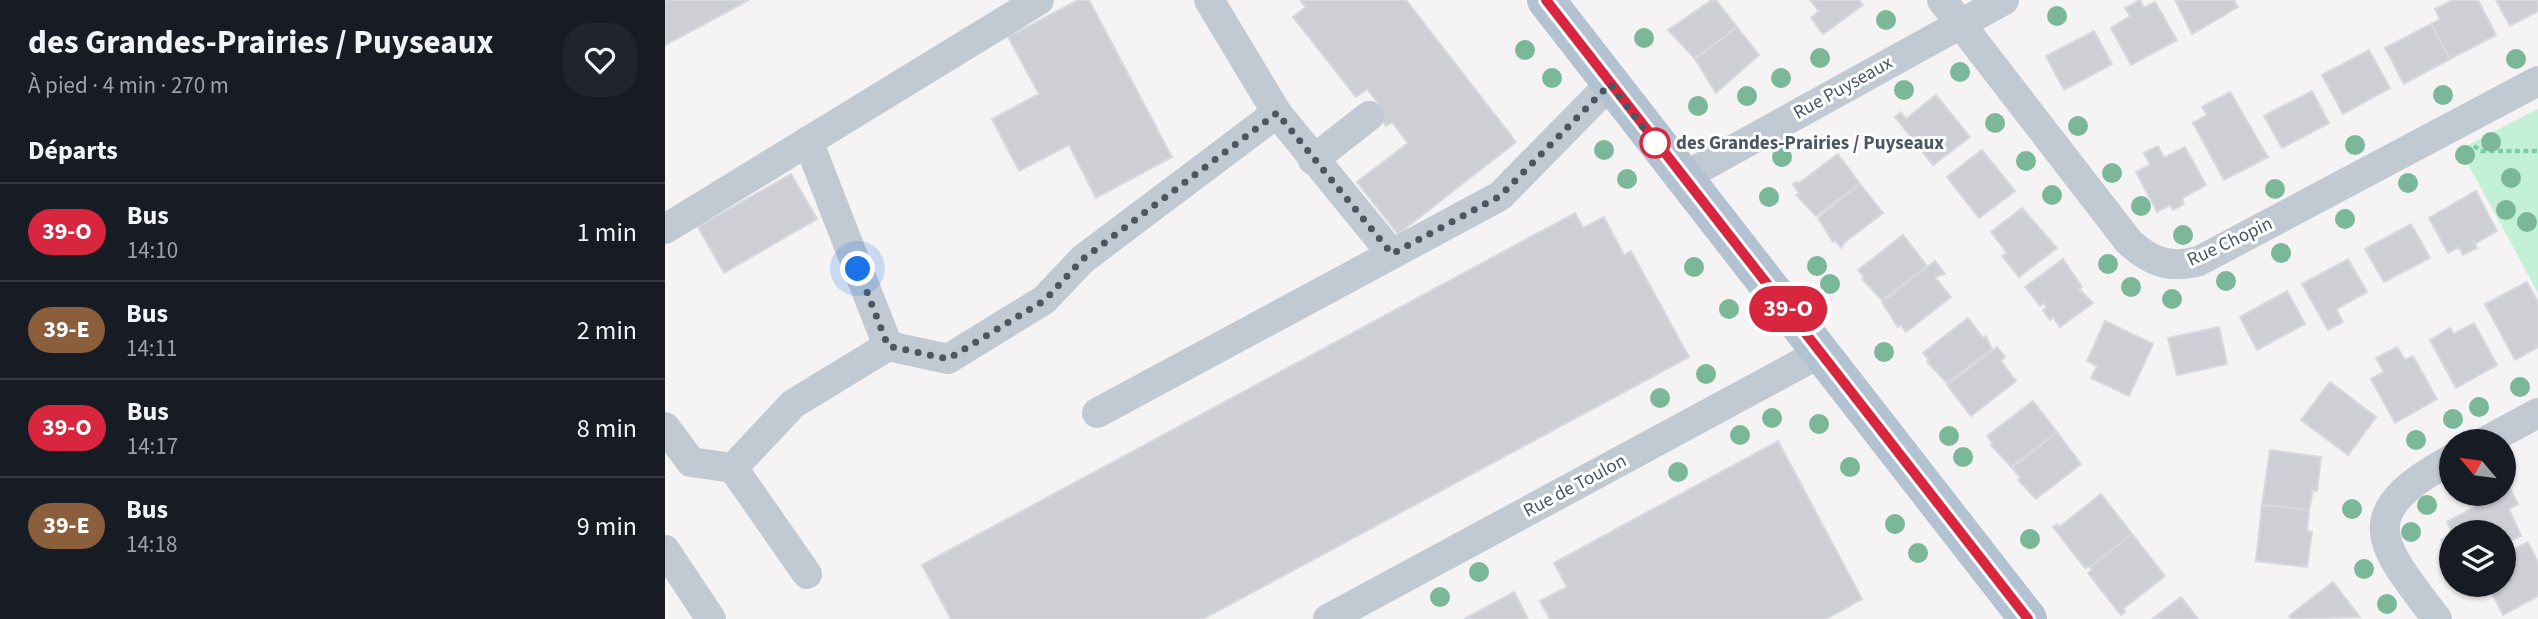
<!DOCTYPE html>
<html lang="fr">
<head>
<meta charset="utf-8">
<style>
  body { margin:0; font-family:"Source Sans 3",sans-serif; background:#20242c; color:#f1f3f6; height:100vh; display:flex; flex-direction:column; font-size:26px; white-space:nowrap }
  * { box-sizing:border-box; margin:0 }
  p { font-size:23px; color:#9ea1a6 }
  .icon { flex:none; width:38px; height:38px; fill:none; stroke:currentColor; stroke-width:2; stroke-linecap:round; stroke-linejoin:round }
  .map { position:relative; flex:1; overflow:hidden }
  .drawer { display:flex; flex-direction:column; background:#171b24; width:665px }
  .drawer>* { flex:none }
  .badge { padding:0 14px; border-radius:23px; font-size:24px; line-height:46px }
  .needle { width:46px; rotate:299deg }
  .tools { position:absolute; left:1774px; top:429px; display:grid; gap:14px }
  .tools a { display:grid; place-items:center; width:77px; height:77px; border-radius:50%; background:#171b24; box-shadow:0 2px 5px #0004; font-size:35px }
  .you { position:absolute; width:35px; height:35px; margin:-18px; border:5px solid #fff; border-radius:50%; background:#1a73e8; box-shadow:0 0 0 10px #1a73e833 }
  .map>.badge { position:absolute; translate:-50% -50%; box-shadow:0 0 0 4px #fff }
  h2 { padding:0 28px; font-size:26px; line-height:63px }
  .round { display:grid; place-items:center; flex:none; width:74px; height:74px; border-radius:28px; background:#20242c }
  .overview { display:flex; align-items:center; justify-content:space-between; height:119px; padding:0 28px }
  h1 { font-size:33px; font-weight:700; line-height:52px }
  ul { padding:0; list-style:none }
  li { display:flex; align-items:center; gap:21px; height:98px; padding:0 28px; border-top:2px solid #363941 }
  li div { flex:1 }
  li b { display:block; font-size:26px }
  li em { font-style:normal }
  li .badge { min-width:77px; font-weight:700; text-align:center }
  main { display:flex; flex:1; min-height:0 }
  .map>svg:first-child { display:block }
</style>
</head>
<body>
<main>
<section class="drawer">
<div class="overview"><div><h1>des Grandes-Prairies / Puyseaux</h1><p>À pied · 4 min · 270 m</p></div><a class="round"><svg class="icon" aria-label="heart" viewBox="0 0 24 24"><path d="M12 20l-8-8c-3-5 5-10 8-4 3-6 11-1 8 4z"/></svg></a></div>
<h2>Départs</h2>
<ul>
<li><span class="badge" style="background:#d7263d;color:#fff">39-O</span><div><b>Bus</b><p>14:10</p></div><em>1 min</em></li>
<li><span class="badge" style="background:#8b5e3c;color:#fff">39-E</span><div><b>Bus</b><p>14:11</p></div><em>2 min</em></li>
<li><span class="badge" style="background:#d7263d;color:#fff">39-O</span><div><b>Bus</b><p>14:17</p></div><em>8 min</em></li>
<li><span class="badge" style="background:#8b5e3c;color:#fff">39-E</span><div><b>Bus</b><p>14:18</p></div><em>9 min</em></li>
</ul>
</section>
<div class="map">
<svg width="1873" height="619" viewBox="0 0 1873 619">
  <rect width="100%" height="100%" fill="#f5f3f3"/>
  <polygon fill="#c3f1d5" points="1873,109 1873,293 1795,149"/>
  <g fill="#cdcfd5" stroke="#d7d9de" stroke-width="2">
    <polygon points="0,0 84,0 0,45"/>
    <polygon points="413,0 424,0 507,157 431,198 404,145 354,171 327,119 374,94 343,37"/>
    <polygon points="635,0 741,0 851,142 733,234 692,182 743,143 727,122 721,126 707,108 713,103 702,89 691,97 628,17 641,7"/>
    <polygon points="1047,0 1051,0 1072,27 1030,59 1003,30"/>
    <polygon points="1145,0 1194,0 1198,5 1158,34 1146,18 1154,11"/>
    <polygon points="1475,0 1479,8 1490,2 1512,40 1466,65 1446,28 1465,16 1460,8"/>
    <polygon points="1510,0 1569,0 1573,7 1527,34"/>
    <polygon points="1788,0 1813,0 1831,35 1785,59 1766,24 1775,19 1770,9"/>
    <polygon points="1831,0 1873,0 1873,11 1845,26"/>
    <polygon points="1766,24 1785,59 1739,84 1720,48"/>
    <polygon points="1072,27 1094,55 1051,93 1030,59"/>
    <polygon points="1429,31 1447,64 1399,90 1381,56"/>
    <polygon points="1704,50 1725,88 1678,114 1657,75"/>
    <polygon points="1647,91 1664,123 1617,148 1599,116"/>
    <polygon points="1565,92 1603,157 1559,180 1528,123 1542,115 1537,107"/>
    <polygon points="1271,95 1305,137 1268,165 1230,117 1236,112 1241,119"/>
    <polygon points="1493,146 1499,158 1520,147 1541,185 1517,198 1519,204 1508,210 1505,205 1492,212 1471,172 1485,165 1479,153"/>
    <polygon points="1317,150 1350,191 1314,218 1282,177"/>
    <polygon points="1173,154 1195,184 1151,216 1131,195 1134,193 1128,184 1131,182 1133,184"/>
    <polygon points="126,174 152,219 59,273 33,227"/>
    <polygon points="1195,184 1218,213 1180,242 1176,248 1170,240 1168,242 1153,218"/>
    <polygon points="1811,191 1832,231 1811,243 1808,240 1812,248 1798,255 1794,247 1783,253 1764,218"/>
    <polygon points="1357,208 1392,248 1354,277 1337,256 1342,253 1326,232"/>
    <polygon points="910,213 918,228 939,217 959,255 966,251 1024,357 538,619 286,619 257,565"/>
    <polygon points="1746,224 1765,258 1719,282 1700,249"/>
    <polygon points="1238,235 1262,266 1217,300 1197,279 1199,277 1193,270"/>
    <polygon points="1398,259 1417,287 1414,289 1428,303 1395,327 1388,317 1385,320 1378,310 1381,307 1378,303 1375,306 1360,287"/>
    <polygon points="1683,259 1702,292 1671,309 1678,322 1663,330 1637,284"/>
    <polygon points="1270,261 1280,274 1270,277 1286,297 1241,332 1236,325 1233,327 1217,302"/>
    <polygon points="1862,282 1873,302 1873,347 1850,360 1820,304"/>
    <polygon points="1622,291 1640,324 1592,350 1575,317"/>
    <polygon points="1303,318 1318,338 1321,336 1327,349 1282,383 1262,362 1264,360 1258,353"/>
    <polygon points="1440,321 1488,344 1464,396 1426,378 1432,366 1422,361"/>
    <polygon points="1809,323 1832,365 1791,388 1765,340 1785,328 1789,334"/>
    <polygon points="1554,327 1562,364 1512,375 1503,338"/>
    <polygon points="1332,347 1340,357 1336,361 1351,381 1306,416 1282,385"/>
    <polygon points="1732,347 1740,360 1748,356 1772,399 1730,423 1706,379 1719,372 1711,358"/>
    <polygon points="1665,382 1711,417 1683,455 1636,420"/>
    <polygon points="1368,401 1392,432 1346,467 1326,445 1328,443 1322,436"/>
    <polygon points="1392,432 1416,464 1371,499 1353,480 1355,478 1347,468"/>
    <polygon points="1113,441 1197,599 1161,619 885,619 875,601 902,587 889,563"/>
    <polygon points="1605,450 1656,457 1652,491 1648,490 1644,510 1597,505"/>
    <polygon points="1842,483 1853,504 1844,509 1856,536 1845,541 1842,536 1839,538 1839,532 1787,532 1782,522 1817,503 1815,498 1823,494 1839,494"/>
    <polygon points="1436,494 1467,534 1425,567 1420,568 1388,527 1392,524 1394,527"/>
    <polygon points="1597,505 1644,510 1642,531 1647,532 1642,567 1591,561"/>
    <polygon points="1467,534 1500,576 1458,609 1460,612 1456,615 1423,573 1427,570 1425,567"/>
    <polygon points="1787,534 1787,551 1783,553 1776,540"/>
    <polygon points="1863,542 1873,562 1873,596 1838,615 1822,584 1839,584 1839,554"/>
    <polygon points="1668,582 1695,617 1627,619 1624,616"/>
    <polygon points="849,592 863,619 799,619"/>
    <polygon points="1516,597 1533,619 1487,619"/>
  </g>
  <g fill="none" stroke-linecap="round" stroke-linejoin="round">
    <polyline stroke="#7ad0a6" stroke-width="4.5" stroke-dasharray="5 3.5" stroke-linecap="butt" points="1809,146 1816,151 1873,151"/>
    <g stroke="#c1cad2" stroke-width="30">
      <polyline points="544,0 612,113 727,254"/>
      <path d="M 1277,0 L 1464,242 C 1486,262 1505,269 1534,261 L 1873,81"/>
      <polyline points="648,160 704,116"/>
      <polyline points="1017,178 1339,0"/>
      <polyline points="0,229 374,0"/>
      <polyline points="223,346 283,359 379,300 418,259 612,113"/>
      <polyline points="432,413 835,196 945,84"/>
      <polyline points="0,427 26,462 68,468 128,404 223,346 143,141"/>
      <polyline points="1821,441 1873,413"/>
      <polyline points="68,468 142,574"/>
      <polyline points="0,550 46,619"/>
      <polyline points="663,619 1157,352"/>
      <path d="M 1772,619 C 1714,543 1686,514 1787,459"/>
    </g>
    <polyline stroke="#b3c2d1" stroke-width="38" points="881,0 1363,619"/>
  </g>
  <g fill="#7bb799">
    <circle cx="1392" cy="16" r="10"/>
    <circle cx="1221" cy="20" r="10"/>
    <circle cx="979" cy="38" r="10"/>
    <circle cx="860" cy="50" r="10"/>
    <circle cx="1155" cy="58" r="10"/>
    <circle cx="1851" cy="59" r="10"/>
    <circle cx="1295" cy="72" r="10"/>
    <circle cx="887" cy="78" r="10"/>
    <circle cx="1116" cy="78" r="10"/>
    <circle cx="1239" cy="90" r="10"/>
    <circle cx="1778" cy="95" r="10"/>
    <circle cx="1082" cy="96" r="10"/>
    <circle cx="1033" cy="106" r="10"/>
    <circle cx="1330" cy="123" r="10"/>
    <circle cx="1413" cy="126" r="10"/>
    <circle cx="1826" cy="142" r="10"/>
    <circle cx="1690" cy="145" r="10"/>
    <circle cx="939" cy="150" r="10"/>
    <circle cx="1800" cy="155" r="10"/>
    <circle cx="1117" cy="157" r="10"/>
    <circle cx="1361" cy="161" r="10"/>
    <circle cx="1447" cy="173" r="10"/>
    <circle cx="1846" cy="178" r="10"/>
    <circle cx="962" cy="179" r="10"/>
    <circle cx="1743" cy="183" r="10"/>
    <circle cx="1610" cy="189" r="10"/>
    <circle cx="1387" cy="195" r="10"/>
    <circle cx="1104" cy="197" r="10"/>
    <circle cx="1476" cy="206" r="10"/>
    <circle cx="1841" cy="210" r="10"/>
    <circle cx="1680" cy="219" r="10"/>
    <circle cx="1862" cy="222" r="10"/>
    <circle cx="1518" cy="235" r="10"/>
    <circle cx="1616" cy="253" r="10"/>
    <circle cx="1443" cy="264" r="10"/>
    <circle cx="1152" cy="266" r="10"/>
    <circle cx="1029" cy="267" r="10"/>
    <circle cx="1561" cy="281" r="10"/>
    <circle cx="1165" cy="284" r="10"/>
    <circle cx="1466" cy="287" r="10"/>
    <circle cx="1507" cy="299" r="10"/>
    <circle cx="1064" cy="309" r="10"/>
    <circle cx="1219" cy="352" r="10"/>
    <circle cx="1041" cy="374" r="10"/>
    <circle cx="1855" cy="387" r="10"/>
    <circle cx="995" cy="398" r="10"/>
    <circle cx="1814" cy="407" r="10"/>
    <circle cx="1107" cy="418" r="10"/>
    <circle cx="1788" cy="419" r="10"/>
    <circle cx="1154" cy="424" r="10"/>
    <circle cx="1075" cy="435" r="10"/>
    <circle cx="1284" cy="436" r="10"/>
    <circle cx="1751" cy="440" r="10"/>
    <circle cx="1298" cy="457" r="10"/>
    <circle cx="1185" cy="467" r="10"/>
    <circle cx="1013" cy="472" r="10"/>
    <circle cx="1762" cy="505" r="10"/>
    <circle cx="1687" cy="509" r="10"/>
    <circle cx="1230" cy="524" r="10"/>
    <circle cx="1746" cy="532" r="10"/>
    <circle cx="1365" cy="539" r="10"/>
    <circle cx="1253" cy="553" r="10"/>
    <circle cx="1699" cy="569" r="10"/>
    <circle cx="814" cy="572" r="10"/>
    <circle cx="775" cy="597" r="10"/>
    <circle cx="1722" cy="604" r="10"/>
  </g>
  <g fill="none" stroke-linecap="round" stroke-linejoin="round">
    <defs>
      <polyline id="line" points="881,0 1363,619"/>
    </defs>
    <use href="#line" stroke="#fff" stroke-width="16"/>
    <use href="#line" stroke="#d7263d" stroke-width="10"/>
    <polyline stroke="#4a5661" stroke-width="7" stroke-dasharray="0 12.6" points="193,269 223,346 283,359 380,300 418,259 612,113 727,254 835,196 945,84 990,143"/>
  </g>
  <circle fill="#fff" stroke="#d7263d" stroke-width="3.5" cx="990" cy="143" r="14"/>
  <g text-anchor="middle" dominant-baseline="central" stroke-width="6" stroke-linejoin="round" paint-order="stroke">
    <g font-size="19" fill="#4a5661" stroke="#fff">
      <text transform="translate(1178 88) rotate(-29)">Rue Puyseaux</text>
      <text transform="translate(1565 242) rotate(-25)">Rue Chopin</text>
      <text transform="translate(910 486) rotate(-28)">Rue de Toulon</text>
    </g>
    <g font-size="19" font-weight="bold" fill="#4a5661" stroke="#fff" text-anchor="start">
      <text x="1011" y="143">des Grandes-Prairies / Puyseaux</text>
    </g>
  </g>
</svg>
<div class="tools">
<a><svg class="needle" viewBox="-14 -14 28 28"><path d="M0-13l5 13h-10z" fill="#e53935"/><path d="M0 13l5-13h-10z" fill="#9ea1a6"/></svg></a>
<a><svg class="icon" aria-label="layers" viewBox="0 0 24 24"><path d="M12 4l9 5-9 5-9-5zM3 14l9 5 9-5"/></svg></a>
</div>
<div class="you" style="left:193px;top:269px"></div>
<b class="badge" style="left:1123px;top:309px;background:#d7263d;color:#fff">39-O</b>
</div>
</main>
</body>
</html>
